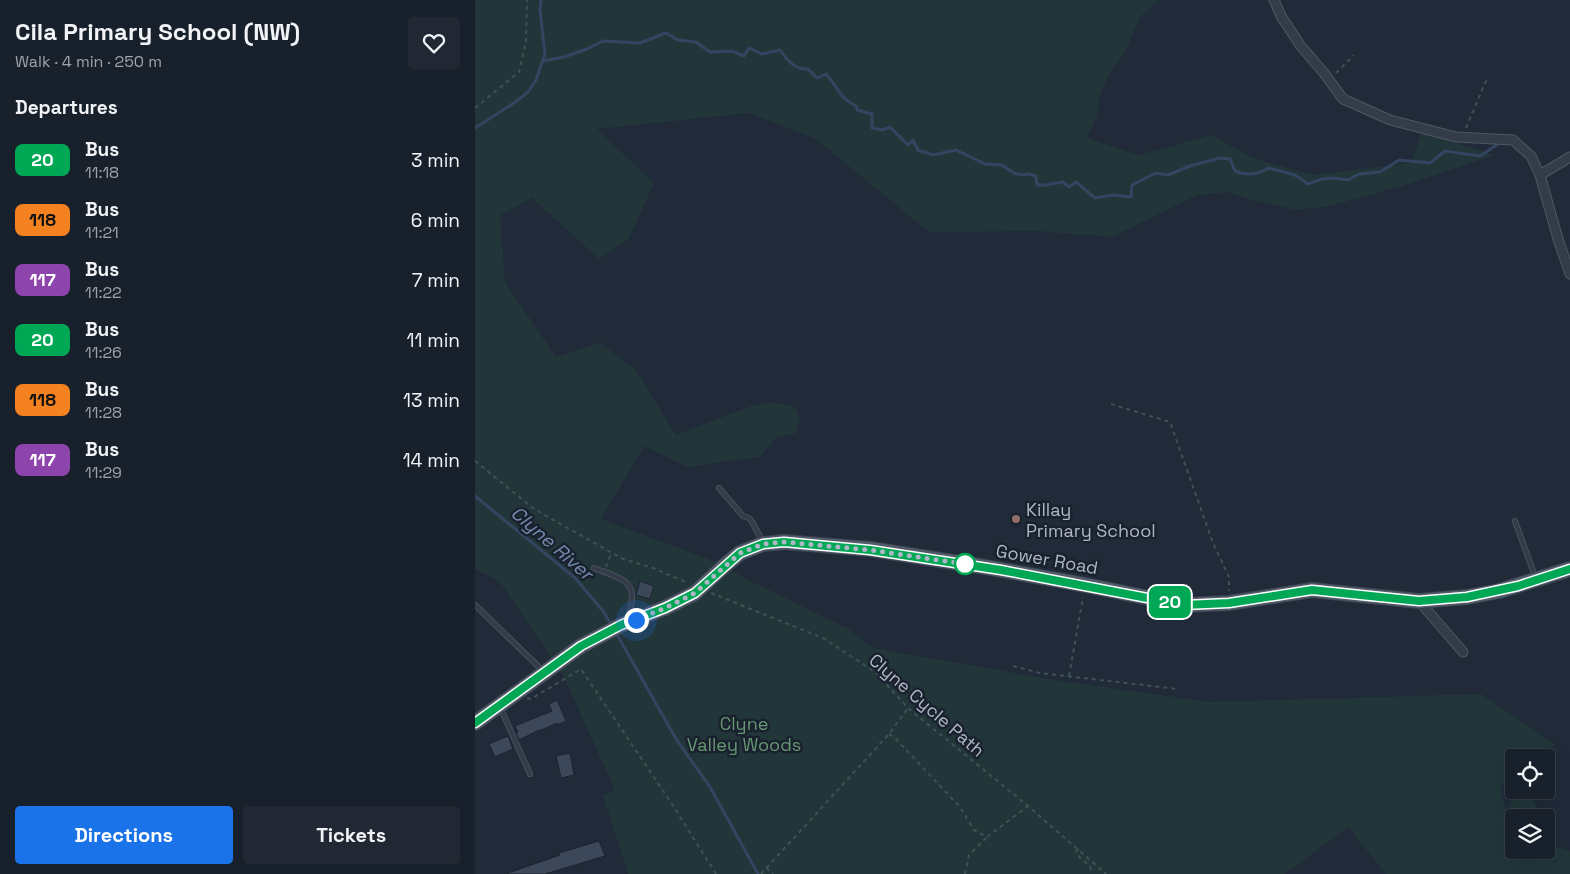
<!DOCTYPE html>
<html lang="en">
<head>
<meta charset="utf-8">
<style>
  body { margin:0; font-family:"Space Grotesk",sans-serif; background:#212833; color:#f1f3f6; height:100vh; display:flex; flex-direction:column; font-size:19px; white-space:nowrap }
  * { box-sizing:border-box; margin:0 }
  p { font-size:16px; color:#9fa3a9 }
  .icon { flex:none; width:28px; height:28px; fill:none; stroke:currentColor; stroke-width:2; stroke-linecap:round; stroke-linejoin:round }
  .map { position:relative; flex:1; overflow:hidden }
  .panel { display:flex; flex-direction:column; background:#18202b; width:475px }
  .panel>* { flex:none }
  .badge { padding:0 10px; border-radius:8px; font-size:18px; line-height:32px }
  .buttons { position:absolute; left:1030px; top:749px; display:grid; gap:10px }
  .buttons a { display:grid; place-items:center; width:50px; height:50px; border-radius:5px; background:#18202b; box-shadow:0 5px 20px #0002,0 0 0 1px #363e47; font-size:25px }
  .you { position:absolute; width:25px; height:25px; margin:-12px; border:4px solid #fff; border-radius:50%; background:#1a73e8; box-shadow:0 0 0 8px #1a73e833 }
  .map>.badge { position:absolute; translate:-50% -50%; box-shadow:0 0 0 2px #fff }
  h2 { padding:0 15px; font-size:19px; line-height:45px }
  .round { display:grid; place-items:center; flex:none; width:52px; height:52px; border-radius:5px; background:#212833 }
  .head { display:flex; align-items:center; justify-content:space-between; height:85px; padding:0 15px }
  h1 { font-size:24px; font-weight:700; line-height:38px }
  .primary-button { display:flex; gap:10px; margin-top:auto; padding:10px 15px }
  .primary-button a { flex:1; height:58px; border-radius:5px; background:#1a73e8; color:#fff; font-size:20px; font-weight:700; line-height:58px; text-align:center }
  .primary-button a+a { background:#212833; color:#f1f3f6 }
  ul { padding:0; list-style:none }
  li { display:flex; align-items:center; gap:15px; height:60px; padding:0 15px }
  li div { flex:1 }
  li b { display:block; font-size:19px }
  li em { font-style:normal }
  li .badge { min-width:55px; font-weight:700; text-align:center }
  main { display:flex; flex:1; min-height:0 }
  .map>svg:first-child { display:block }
</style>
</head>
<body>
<main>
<section class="panel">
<div class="head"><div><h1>Cila Primary School (NW)</h1><p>Walk · 4 min · 250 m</p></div><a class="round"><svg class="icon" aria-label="heart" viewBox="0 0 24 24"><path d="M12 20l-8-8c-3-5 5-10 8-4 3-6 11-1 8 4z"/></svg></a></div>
<h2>Departures</h2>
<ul>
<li><span class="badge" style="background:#00a754;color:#fff">20</span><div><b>Bus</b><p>11:18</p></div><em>3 min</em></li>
<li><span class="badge" style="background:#f58220;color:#111">118</span><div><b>Bus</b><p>11:21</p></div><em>6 min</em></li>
<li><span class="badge" style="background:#8e44ad;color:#fff">117</span><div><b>Bus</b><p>11:22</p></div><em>7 min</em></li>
<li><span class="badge" style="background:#00a754;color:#fff">20</span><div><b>Bus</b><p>11:26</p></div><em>11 min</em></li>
<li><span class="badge" style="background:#f58220;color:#111">118</span><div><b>Bus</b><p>11:28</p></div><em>13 min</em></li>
<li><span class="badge" style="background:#8e44ad;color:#fff">117</span><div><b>Bus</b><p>11:29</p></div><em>14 min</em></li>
</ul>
<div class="primary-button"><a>Directions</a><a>Tickets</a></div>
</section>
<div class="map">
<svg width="1095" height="874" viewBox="0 0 1095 874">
  <rect width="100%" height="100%" fill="#202a39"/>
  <g fill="#22363a">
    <polygon points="0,0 684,0 665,17 650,52 633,76 624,99 622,116 612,138 664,155 737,135 775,157 837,175 936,163 947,132 1019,155 927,186 854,206 822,210 781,201 754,192 723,195 637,237 563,231 454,232 341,139 274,113 122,129 179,183 154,239 124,259 57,198 25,215 30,282 81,357 125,343 161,370 201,435 273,407 297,402 320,407 325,418 321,433 302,437 284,457 212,467 169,446 126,519 244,563 275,581 372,628 398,648 580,680 735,702 1006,694 1081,745 1050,757 1039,758 1039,766 1031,775 1026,792 1031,811 1039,827 1039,850 1071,850 1071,843 1095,851 1095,874 911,874 873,827 810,874 153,874 128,795 140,790 87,673 25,582 0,569"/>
    <path d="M 1049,794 C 1061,797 1065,808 1058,817 L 1039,818 C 1030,808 1035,795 1049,794 Z"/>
  </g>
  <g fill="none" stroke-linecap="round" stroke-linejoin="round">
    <g stroke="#334561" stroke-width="3">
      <path d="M 68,61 L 89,57 L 112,49 L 128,41 L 165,43 L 191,33 L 203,40 L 221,42 L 235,52 L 257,51 L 269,56 L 274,48 L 287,54 L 305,50 C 312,60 320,70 333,69 L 342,78 L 351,74 C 363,87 364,98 381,106 L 382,110 L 397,114 L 397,128 L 407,130 L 415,127 L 433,145 L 438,140 L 443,150 L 458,155 L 481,150 L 510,164 L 527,165 L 539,173 L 548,175 L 553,174 L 561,176 L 562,185 L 571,185 L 588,182 L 594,187 L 601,182 L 620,198 L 638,195 L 656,197 L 657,185 L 681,173 L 693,175 L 715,166 L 745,158 L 755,159 L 760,171 C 773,176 782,175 794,168 L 820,175 L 833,184 L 847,179 L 858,178 L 873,180 L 884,174 L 905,172 L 924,160 L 955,163 L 970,151 L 1005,156 L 1026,142"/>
      <polyline points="0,128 39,103 53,92 61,80 70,54 65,10 66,0"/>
      <polyline points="0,496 100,578 128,611 137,626"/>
      <polyline points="140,631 201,739 235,787 283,874"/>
    </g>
  </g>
  <g fill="#3c4859" stroke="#1b2330">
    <polygon points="165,581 179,586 175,599 161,595"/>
    <polygon points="82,700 91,721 82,725 82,723 64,731 64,730 44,740 41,733 43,732 40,726 77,711 74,704"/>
    <polygon points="33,736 38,749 20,757 14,744"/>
    <polygon points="95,753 99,775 86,778 81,756"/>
    <polygon points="124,841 130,856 70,874 33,874 33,873 85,855 84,853"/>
  </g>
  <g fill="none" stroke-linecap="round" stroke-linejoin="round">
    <defs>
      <g id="lane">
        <polyline points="244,488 268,516 274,518 277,522 288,542"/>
        <polyline points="1040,521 1061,579"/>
        <path d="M 119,568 C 150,580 166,581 152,619"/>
        <polyline points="0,605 68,671"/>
        <polyline points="25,707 55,774"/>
      </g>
      <g id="street">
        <polyline points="799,0 806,16 825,45 849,73 868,99 915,120 981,137 1038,140 1056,156 1065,175 1083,239 1095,274"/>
        <polyline points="1065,175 1095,157"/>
        <polyline points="944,601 988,652"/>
      </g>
      <g id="primary">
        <polyline points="248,567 265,553 288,544 309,542 395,549 510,567 610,585 709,605 754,603 837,590 944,601 992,597 1024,591 1095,569"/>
        <polyline points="0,723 106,646 146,625 190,608"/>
      </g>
    </defs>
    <use href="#lane" stroke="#4f5764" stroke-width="6"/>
    <use href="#street" stroke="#4f5764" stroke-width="11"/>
    <use href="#primary" stroke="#3d4553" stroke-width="16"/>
    <g stroke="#3d5254" stroke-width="2" stroke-dasharray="4 4" stroke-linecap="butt">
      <polyline points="861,73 879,55"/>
      <polyline points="0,108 44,72 51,42 52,0"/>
      <polyline points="991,128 1010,83 1014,77"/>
      <polyline points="636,404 695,422 738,543 754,577 754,591"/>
      <polyline points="0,461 59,509 148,559 178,568 213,583"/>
      <polyline points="131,567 136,553"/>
      <polyline points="236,593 350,639 400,672 433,708 553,806 631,874"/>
      <polyline points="538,666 565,673 702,689"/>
      <polyline points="594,676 608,597"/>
      <polyline points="52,698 56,699 106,669 197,804 241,874"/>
      <polyline points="414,734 419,737 485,807 499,830 512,837 553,806"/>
      <polyline points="603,849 601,852 606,859 615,866 617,874"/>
      <polyline points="291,868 298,874"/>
      <polyline points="286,874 414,734 433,708"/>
      <polyline points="490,874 494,855 512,837"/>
    </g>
    <use href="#lane" stroke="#343c49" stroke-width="4.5"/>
    <use href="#street" stroke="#343c49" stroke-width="9"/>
    <use href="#primary" stroke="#525b6a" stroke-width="14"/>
    <defs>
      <polyline id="primary-bridge" points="190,608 220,593 248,567"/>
    </defs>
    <use href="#primary-bridge" stroke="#3d4553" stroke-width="16" stroke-linecap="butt"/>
    <use href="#primary-bridge" stroke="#525b6a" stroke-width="14"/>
  </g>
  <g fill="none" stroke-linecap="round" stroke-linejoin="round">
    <defs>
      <polyline id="line" points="0,723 106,646 146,625 190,608 220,593 265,553 288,544 309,542 395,550 526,570 709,605 754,603 837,590 944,601 992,597 1043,586 1095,569"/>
    </defs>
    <use href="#line" stroke="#fff" stroke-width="11"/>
    <use href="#line" stroke="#00a754" stroke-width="8"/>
    <polyline stroke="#afb7c6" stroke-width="5" stroke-dasharray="0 9" points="161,620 190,608 220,593 265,553 288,544 309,542 395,550 490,564"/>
  </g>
  <circle fill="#8d6e63" stroke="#1a212e" stroke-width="2" cx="541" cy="519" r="5"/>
  <circle fill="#fff" stroke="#00a754" stroke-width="2.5" cx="490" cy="564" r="10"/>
  <g text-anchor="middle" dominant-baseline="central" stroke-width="5" stroke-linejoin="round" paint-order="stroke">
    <g font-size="18" fill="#afb7c6" stroke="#1a212e" text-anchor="start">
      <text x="551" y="509">Killay<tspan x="551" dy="21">Primary School</tspan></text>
    </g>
    <g font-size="18" fill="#afb7c6" stroke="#1a212e">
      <text transform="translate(572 559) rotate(10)">Gower Road</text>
      <text transform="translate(452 705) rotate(41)">Clyne Cycle Path</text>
    </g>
    <g font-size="18" fill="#659773" stroke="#1a212e">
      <text x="269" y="723">Clyne<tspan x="269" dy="21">Valley Woods</tspan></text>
    </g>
    <g font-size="19" font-style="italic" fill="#758caf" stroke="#1a212e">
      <text transform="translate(77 543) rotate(41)">Clyne River</text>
    </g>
  </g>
</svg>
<div class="buttons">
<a><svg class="icon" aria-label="locate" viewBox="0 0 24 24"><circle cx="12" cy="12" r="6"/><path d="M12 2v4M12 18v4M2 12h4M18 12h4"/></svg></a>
<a><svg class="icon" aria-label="layers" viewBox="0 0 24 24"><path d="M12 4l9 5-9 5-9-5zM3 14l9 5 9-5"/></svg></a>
</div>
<div class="you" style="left:161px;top:620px"></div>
<b class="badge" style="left:695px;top:602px;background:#00a754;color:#fff">20</b>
</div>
</main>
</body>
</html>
